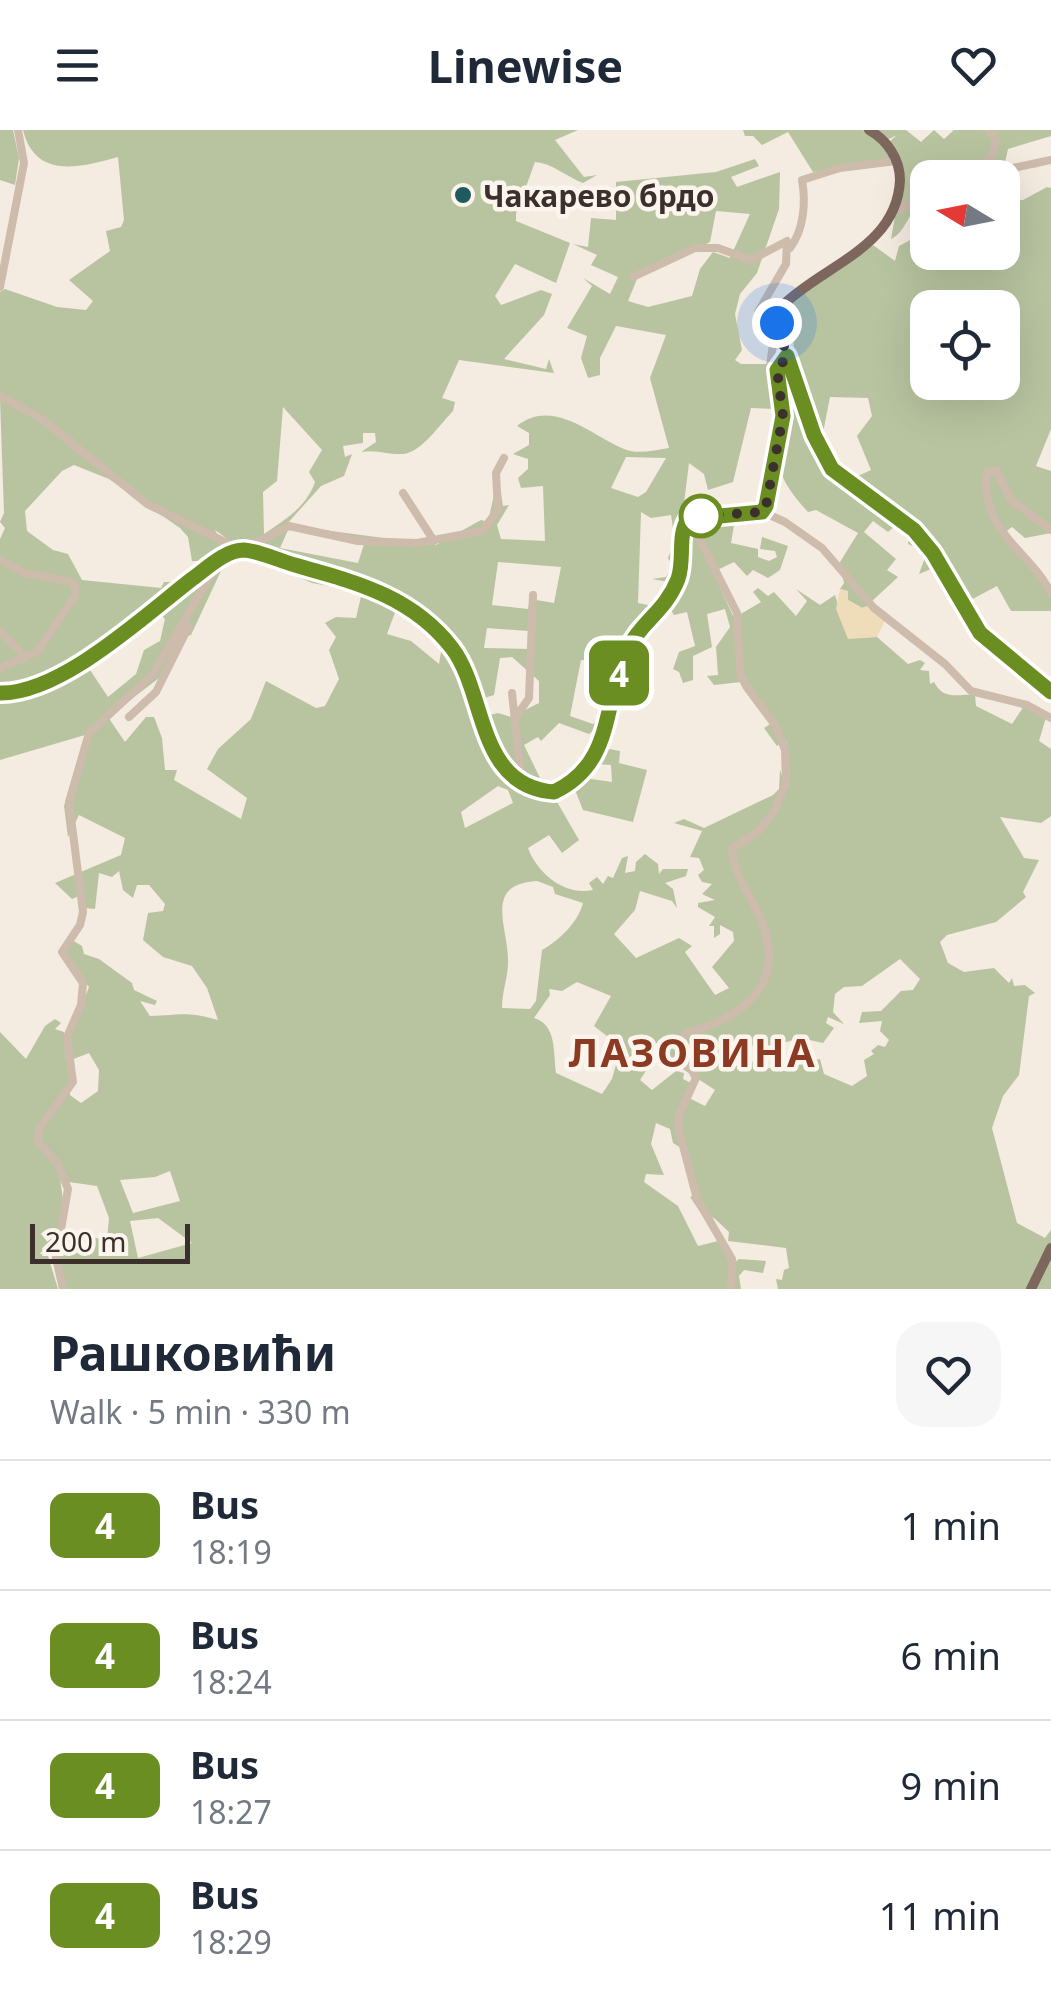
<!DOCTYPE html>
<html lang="en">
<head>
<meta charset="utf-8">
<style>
  body { margin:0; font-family:"Noto Sans",sans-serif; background:#f6f6f7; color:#1f2937; height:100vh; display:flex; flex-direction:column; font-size:38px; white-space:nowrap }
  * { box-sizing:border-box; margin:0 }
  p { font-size:32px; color:#747a83 }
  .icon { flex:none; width:55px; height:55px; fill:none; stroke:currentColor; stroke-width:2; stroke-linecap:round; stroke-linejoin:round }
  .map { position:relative; height:1159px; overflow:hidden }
  .side { display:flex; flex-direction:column; background:#fff; flex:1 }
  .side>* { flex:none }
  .badge { padding:0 20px; border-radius:15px; font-size:35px; line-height:65px }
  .needle { width:65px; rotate:280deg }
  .fabs { position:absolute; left:910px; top:30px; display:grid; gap:20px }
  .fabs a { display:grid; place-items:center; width:110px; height:110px; border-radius:20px; background:#fff; box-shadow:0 10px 40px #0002; font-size:50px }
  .scale { position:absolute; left:30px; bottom:25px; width:160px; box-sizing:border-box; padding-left:10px; border:5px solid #3b302b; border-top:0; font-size:28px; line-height:35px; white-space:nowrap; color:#3b302b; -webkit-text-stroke:8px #fbf5ee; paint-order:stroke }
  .you { position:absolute; width:50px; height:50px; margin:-25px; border:8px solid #fff; border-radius:50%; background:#1a73e8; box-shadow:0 0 0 15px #1a73e833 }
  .map>.badge { position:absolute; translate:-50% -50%; box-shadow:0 0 0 5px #fff }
  .round { display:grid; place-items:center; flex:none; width:105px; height:105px; border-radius:30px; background:#f6f6f7 }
  .overview { display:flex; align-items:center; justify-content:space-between; height:170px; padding:0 50px }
  h1 { font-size:48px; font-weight:700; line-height:75px }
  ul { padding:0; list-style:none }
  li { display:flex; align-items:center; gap:30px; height:130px; padding:0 50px; border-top:2px solid #e0e1e3 }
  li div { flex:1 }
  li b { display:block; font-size:38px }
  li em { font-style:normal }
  li .badge { min-width:110px; font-weight:700; text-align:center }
  header { display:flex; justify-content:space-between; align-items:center; height:130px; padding:0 50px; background:#fff; font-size:45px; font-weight:700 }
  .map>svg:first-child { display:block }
</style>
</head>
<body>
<header><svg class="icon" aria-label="menu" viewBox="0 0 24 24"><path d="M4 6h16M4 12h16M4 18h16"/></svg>Linewise<svg class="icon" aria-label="heart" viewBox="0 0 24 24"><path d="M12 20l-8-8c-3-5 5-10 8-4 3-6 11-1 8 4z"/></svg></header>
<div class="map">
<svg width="1051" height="1159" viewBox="0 0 1051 1159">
  <rect width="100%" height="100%" fill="#f4ebe1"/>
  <g fill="#b8c4a0" fill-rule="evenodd">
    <polygon points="0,0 13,0 19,28 15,55 0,50"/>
    <path d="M 23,0 L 578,0 L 555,10 L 584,47 L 597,45 L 583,53 C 567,47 552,33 535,32 L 516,84 L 516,91 L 570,113 L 556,153 L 515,134 L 495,166 L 501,175 L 541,160 L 552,164 L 544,185 L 504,229 L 546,239 L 549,229 L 554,243 L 459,230 L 442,268 L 455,272 L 453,281 C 441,293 421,323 403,324 C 388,325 377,319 361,322 L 376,312 L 375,303 L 363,303 L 363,313 L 343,316 L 345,327 L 352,324 L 344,346 L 321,356 L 286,395 L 436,415 L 481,390 L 488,392 L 494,365 L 501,363 L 503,376 L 509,375 L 497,395 L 501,409 L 545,411 L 543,356 L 521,358 L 518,348 L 528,339 L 528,329 L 513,324 L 529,315 L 529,303 L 517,296 C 553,267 592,306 624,319 C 638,325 654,320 669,318 L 650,248 L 666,205 L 616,196 L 600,228 L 600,245 L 588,248 L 581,228 L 587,206 L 567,198 L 592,156 L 583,148 L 610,164 L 618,147 L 591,135 L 597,125 L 573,114 L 588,117 L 591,88 L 616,90 L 616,52 L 716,42 L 755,29 L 759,36 L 731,47 L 737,57 L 780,42 L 779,79 L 757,143 L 740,164 L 735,184 L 742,220 L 735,230 L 741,234 L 788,234 C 800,273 808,319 838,349 C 871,381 913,393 938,436 L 919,444 L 927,422 L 908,414 L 909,409 L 894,397 L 888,402 L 873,391 L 864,402 L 896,429 L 887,440 L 898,447 L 871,472 L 885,491 L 868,476 L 862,478 L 848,470 L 847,461 L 840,459 L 844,453 L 840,432 L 858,403 L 816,380 L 808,382 C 769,339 780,332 777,279 L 751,278 L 733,352 L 708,360 L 704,344 L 689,333 L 683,381 L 734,395 L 731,413 L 758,419 L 758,427 L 769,431 L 777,427 L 775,421 L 760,419 L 762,407 L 788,416 L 780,440 L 768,448 L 753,440 L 747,446 L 734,432 L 713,442 L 734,488 L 761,472 L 753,462 L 758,458 L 768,466 L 774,462 L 796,486 L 807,471 L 796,459 L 820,475 L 835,465 L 848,508 L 877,507 L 908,534 L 920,530 L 925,533 L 920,540 L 929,541 L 930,554 L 934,552 C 944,572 961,563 975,565 L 976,576 L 1012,594 L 1024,576 L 1047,584 L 1039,611 L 1051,619 L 1051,686 L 1041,693 L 1000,687 L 1024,728 L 1039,730 L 1023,762 L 1026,767 L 996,792 L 947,805 L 940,812 L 948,833 L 964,842 L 994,838 L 1009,853 L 1012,848 L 1014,856 L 1025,855 L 1035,863 L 1029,866 L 1019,945 L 1003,966 L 992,998 L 1017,1093 L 1045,1108 L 1051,1100 L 1051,1159 L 778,1159 L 776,1149 L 782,1150 L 784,1140 L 789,1138 L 786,1118 L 728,1111 L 729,1102 L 714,1088 L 703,1086 L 690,1067 L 699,1063 L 688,1022 L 673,1013 L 670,999 L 656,993 L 651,1014 L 664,1045 L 646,1044 L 644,1052 L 678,1076 L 698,1116 L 718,1111 L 731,1135 L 739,1129 L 766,1131 L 763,1143 L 744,1140 L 739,1146 L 741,1159 L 64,1159 L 53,1125 L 48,1126 L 58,1159 L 0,1159 L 0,902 L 26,929 L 45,896 L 55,889 L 61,893 L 55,899 L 64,902 L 66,931 L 71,930 L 71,902 L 89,857 L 60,824 L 63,814 L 72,810 L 82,816 L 84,824 L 99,829 L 132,853 L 134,860 L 157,871 L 155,875 L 140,871 L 150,886 C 181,885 187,881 218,890 L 207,858 L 192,836 L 163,827 L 143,810 L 148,783 L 163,781 L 165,774 L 149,755 L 137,755 L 133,768 L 123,760 L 119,741 L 112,747 L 99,743 L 95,779 L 84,778 L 79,766 L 72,769 L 55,753 L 121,725 L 125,708 L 79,685 L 68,707 L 64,676 L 85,605 L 0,630 L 0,409 L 5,398 L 0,392 L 4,383 L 0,269 L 40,292 L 102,342 L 74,310 L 0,263 L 0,162 L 5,159 L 57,177 L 86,180 L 93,171 L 69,150 L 110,121 L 106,101 L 121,97 L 124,90 L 118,27 C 79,38 35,49 23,0 ZM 716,81 L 750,84 L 730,128 L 713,122 L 700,139 L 692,166 L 648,177 L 628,171 L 637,149 L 710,112 ZM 283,277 L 322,320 L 309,342 L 315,352 C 306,378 284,390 264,404 L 263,362 L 277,351 ZM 626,327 L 666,328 L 646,362 L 638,367 L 611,358 ZM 74,335 L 109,349 L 180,398 L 188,407 L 192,431 L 202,431 C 197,445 178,453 164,452 L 161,458 L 82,450 L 68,424 L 53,420 L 27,401 L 25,381 L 62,341 ZM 641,382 L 651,388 L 671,385 L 675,412 L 668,428 L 673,436 L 666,447 L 652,449 L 669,452 L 658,477 L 638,473 ZM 682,394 L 687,397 L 684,442 L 669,477 L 674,485 L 687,482 L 695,516 L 679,522 L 673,539 L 679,542 L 683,553 L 693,550 L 693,526 L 712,517 L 707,484 L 725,479 L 730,497 L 716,517 L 718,545 L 707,546 L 714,555 L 741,552 L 740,533 L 751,569 L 772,593 L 764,598 L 777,616 L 784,610 L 787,613 L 784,638 L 790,641 L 784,651 L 780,640 L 779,659 L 773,665 L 704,698 L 684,689 L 674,693 L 702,701 L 690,727 L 699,728 L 704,740 L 698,745 L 702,752 L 712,754 L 702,764 L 715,770 L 698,773 L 698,777 L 715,787 L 709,796 L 714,796 L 714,808 L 720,804 L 720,795 L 733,802 L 734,811 L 712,837 L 729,858 L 715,865 L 685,822 L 692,816 L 679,808 L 636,828 L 614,804 L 635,780 L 640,761 L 672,771 L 677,778 L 673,759 L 665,753 L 686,746 L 688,739 L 663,739 L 659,744 L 658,734 L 645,724 L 636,732 L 635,741 L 625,743 L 628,726 L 622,728 L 613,748 L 608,746 L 603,754 L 597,747 L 589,753 L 593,760 C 566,766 538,745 528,718 L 549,705 L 562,723 L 579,710 L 553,665 L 489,623 L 471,559 L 435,501 L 411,482 L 360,456 C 409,452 471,525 478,570 L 494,565 L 500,528 L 512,527 L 539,551 L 539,573 L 511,587 L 498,583 L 481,587 L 488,611 L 535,650 L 540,648 L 524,615 L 538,607 L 541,611 L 559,593 L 589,604 L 596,598 L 593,624 L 567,651 C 613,619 602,564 626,518 C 639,492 667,477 676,448 C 682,431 681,412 682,394 ZM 215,400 L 250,425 L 312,453 L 362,462 L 356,488 L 336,487 L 325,493 L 336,507 L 329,520 L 339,549 L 325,576 L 316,578 L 266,551 L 251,589 L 218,619 L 207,639 L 247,668 L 241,689 L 174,650 L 177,640 L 165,640 L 162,608 L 154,587 L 146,587 L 125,612 L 108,587 L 163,545 L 181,507 L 191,505 L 227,428 L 218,426 L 222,414 ZM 288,400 L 329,402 L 364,414 L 358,433 L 280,418 ZM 498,432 L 561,437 L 554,473 L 530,469 L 528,479 L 492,475 ZM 397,477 L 442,516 L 439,534 L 411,511 L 387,504 ZM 155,479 L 165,489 L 160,511 L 144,520 L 136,544 L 108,567 L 84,531 ZM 487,498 L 528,501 L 531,519 L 484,518 ZM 581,530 L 618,532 L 599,590 L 593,594 L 570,586 ZM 498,656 L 508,660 L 513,673 L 465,698 L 461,682 ZM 537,751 L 553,757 L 555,764 L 583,773 C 578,793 558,811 542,820 L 536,871 L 530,879 L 502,878 C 502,861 508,848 508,832 C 509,798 482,754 537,751 ZM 900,829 L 920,849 L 913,860 L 901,861 L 881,881 L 862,882 L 859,893 L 882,891 L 880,901 L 889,910 L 885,917 L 878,915 L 871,921 L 874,924 L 864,930 L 867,946 L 852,956 L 824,944 L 820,929 L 764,939 L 723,913 L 768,917 L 801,908 L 823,913 L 834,898 L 826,893 L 828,887 L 844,894 L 833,882 L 835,864 L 844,857 L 862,856 ZM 577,852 L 611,866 L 594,896 L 621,917 L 612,949 L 602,964 L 556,943 C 553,921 557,895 534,888 L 550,865 L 549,859 L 562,861 ZM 657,913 L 669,930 L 715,960 L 705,976 L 691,969 L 691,953 L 683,949 L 684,943 L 676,941 L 652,960 L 640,950 L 653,930 L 649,921 ZM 89,923 L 99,940 L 98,961 L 81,973 L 70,965 L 71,930 ZM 59,1040 L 69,1052 L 97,1056 L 109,1088 L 107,1110 L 63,1102 L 56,1118 L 64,1078 ZM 170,1041 L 180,1071 L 133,1083 L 120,1050 L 155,1047 ZM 158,1088 L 192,1113 L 138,1128 L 130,1091 Z"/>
    <polygon points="743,0 863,0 880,11 892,29 813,42 788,2 762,15 753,6 745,6"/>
    <path d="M 875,0 L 906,0 L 921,12 L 934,0 L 944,9 L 954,0 L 1051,0 L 1051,6 L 1008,19 L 1004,37 L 1040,31 L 1038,37 L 1004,41 L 1002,47 L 928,48 L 927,70 C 906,81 908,101 891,109 L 902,47 L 889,12 L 897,5 L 887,10 Z"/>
    <path d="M 1047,57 L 1051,58 L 1051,299 L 1036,336 L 1051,341 L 1051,403 L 1025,408 L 1012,397 L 1001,405 L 1051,461 L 1051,481 L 1011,481 L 997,456 L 965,473 L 936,419 L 847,351 L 871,340 L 857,306 L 872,286 L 868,268 L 830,267 L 821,313 L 796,237 L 793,209 L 784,203 L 784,176 L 873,115 L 895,131 L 899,116 L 927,101 L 928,122 L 1002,122 L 1003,71 L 1023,70 ZM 928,178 L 1002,178 L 1002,252 L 928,252 Z"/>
    <polygon points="604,618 620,621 619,633 647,640 633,692 583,680 575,660 570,660 584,648 612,652 611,635 596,634"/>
  </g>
  <polygon fill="#efdcb8" points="840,459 848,461 848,470 862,478 868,476 885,491 877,507 848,509 836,479"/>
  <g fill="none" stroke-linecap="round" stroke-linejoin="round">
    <g stroke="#cdbbac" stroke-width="8">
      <polyline points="971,44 993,24 996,10 989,0"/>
      <polyline points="965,48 1051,30"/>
      <polyline points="894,81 928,67"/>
      <path d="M 790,118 C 804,100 806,72 802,50 L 840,38 L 896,31"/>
      <polyline points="633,147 695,118 718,118 751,130 787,111 786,134 758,182 773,214 769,243 777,247"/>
      <polyline points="0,157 24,33 18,0"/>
      <polyline points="0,266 42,289 147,374 242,420 289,396 358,411 417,413 482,401 498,380 496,343 504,328"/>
      <polyline points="403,363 434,411"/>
      <polyline points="763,382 770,365 783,286 777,240 787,225"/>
      <path d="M 704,386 L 698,406 L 737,483 L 740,544 L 746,556 L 775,595 L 785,620 L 786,653 L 775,680 L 760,700 L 732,719 C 733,745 753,768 762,792 C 787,857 740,889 686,903 L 678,915 L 696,948 L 679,985 L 678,997 L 697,1069 L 732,1129 L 731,1159"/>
      <path d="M 1051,400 L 1011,370 L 996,340 L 987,342 C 979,401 1030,421 1051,463"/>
      <polyline points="0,430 25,443 68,451 74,454 76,464 37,522 0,538"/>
      <polyline points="0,502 21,522 22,530"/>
      <path d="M 0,563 L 44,555 L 120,507 L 162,469 L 221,428 L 242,420 L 369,456 L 432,494 L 467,539 L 489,617 L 530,654 L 555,662 C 615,634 603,569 629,517 C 641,492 666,480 678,449 C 685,430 677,406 687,389 L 763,382 L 785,392 L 822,418 L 874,478 L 945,534 L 971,561 L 1027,575 L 1051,588"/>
      <polyline points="512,563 521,648"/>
      <polyline points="129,587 156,562 189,496"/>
      <polyline points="515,588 529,568 533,465"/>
      <polyline points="63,1159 56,1128 68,1059 58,1034 37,1011 40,997 73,952 67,907 81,875 83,853 62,822 80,795 83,782 69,672 89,603 153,544 219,431"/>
    </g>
    <g stroke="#7d675c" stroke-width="10">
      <path d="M 869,0 C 887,10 900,29 900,50 C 897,118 823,135 782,176 C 769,200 818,326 838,347 C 863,372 901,383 924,411 C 944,435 954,465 971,491 C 991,521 1023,540 1051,562"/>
      <polyline points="1031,1159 1051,1118"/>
    </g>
  </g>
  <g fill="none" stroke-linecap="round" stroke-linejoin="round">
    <defs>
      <path id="line" d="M 0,563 C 61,564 144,486 192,449 C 206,439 225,420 244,420 C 259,421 280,431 295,435 C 355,452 412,466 452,518 C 487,564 476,656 554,662 C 617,632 601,571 629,517 C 641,492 665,482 678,449 C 685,430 677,406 688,389 L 762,382 L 766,376 L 783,286 L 777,240 L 787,226 L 814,305 L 832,339 L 914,400 L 933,423 L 980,503 L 1051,562"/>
    </defs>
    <use href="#line" stroke="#fff" stroke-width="22"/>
    <use href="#line" stroke="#6b8e23" stroke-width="15"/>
    <polyline stroke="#3b302b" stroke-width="10" stroke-dasharray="0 18" points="701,386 762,382 766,376 783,286 777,240 787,226 777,193"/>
  </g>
  <circle fill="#1f5a5e" stroke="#fbf5ee" stroke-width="4" cx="463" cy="65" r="10"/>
  <circle fill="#fff" stroke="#6b8e23" stroke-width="5" cx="701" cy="386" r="20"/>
  <g text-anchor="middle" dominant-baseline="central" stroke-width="9" stroke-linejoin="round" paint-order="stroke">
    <g font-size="30" font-weight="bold" fill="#3b302b" stroke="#fbf5ee" text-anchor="start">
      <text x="483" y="65">Чакарево брдо</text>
    </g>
    <g font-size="40" font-weight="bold" letter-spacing="2.5" fill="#8c3b22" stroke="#fbf5ee">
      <text x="693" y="921">ЛАЗОВИНА</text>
    </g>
  </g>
</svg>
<div class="fabs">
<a><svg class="needle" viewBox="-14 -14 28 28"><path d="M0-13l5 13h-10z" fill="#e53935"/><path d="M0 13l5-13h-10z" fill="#747a83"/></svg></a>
<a><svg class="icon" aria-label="locate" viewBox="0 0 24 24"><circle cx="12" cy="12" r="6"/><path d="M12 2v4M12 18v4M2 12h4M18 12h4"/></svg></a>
</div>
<div class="scale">200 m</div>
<div class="you" style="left:777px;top:193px"></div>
<b class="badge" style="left:619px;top:543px;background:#6b8e23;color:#fff">4</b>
</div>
<section class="side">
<div class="overview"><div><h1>Рашковићи</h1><p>Walk · 5 min · 330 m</p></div><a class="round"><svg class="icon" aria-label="heart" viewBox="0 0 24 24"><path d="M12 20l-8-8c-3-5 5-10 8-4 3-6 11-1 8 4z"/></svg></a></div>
<ul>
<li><span class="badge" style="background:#6b8e23;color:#fff">4</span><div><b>Bus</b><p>18:19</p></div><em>1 min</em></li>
<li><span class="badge" style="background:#6b8e23;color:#fff">4</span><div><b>Bus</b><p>18:24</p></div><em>6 min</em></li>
<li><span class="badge" style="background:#6b8e23;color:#fff">4</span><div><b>Bus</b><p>18:27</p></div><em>9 min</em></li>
<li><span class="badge" style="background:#6b8e23;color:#fff">4</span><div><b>Bus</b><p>18:29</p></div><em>11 min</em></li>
</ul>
</section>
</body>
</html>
